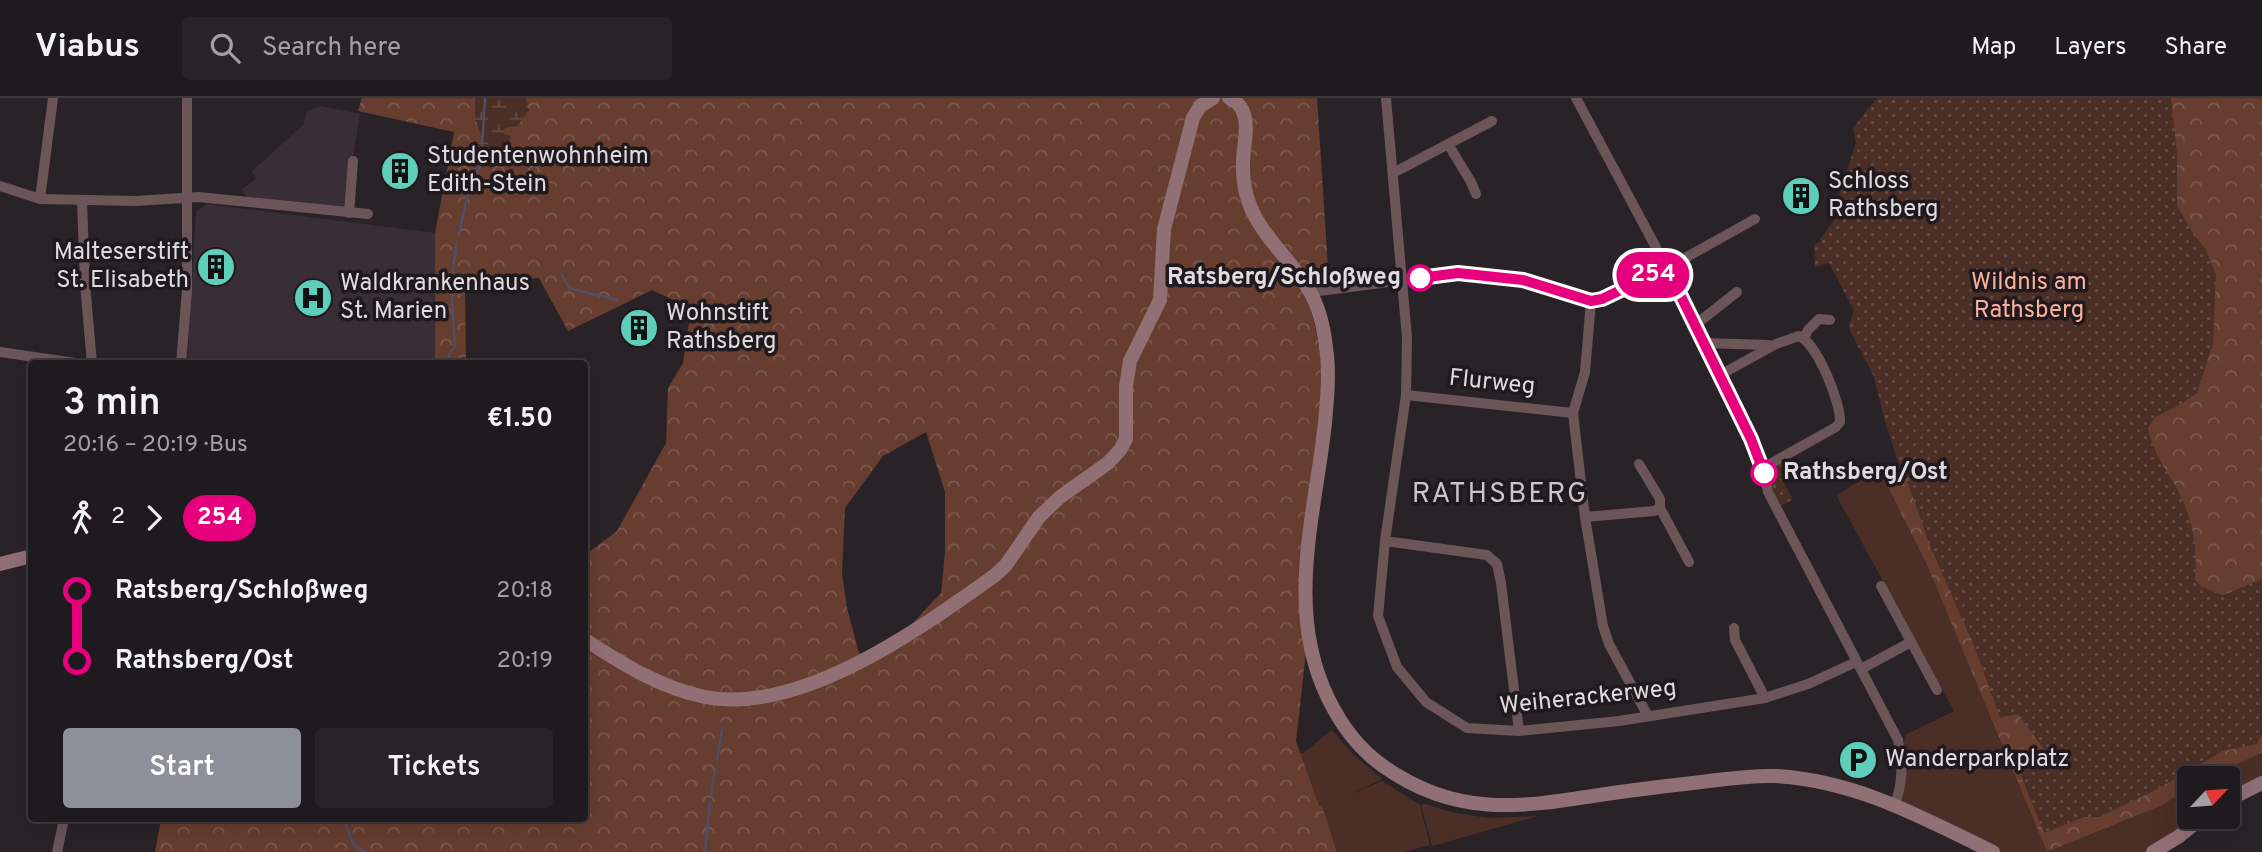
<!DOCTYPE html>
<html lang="en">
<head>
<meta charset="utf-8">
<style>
  body { margin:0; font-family:Overpass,sans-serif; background:#272327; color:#f1f3f6; height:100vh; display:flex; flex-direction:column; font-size:26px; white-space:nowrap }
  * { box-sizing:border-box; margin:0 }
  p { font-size:23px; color:#a1a1a4 }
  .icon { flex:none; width:38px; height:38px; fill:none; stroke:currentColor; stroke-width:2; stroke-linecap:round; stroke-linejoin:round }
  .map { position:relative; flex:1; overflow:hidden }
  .drawer { position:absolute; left:28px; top:262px; width:560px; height:462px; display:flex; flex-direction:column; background:#1f1a1e; border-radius:7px; box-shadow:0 7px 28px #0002,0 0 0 2px #3c383c }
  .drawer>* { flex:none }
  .badge { padding:0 14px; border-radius:23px; font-size:24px; line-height:46px }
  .needle { width:46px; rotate:64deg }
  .controls { position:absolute; left:2177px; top:668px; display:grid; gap:14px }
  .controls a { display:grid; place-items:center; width:63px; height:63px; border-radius:7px; background:#1f1a1e; box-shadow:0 7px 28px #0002,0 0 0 2px #3c383c; font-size:35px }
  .map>.badge { position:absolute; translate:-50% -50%; box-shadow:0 0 0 4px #fff }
  .legs { display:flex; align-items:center; gap:10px; height:77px; padding:0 35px; font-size:23px }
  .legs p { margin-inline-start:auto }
  .overview { display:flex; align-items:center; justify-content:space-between; height:119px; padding:0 35px }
  h1 { font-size:38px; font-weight:600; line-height:52px }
  .cta { display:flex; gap:14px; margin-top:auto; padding:14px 35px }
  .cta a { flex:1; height:80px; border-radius:7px; background:#8c9099; color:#fff; font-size:28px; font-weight:600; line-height:80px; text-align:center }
  .cta a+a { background:#272327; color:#f1f3f6 }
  ul { padding:0 35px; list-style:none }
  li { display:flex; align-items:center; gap:24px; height:70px; font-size:26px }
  li i { display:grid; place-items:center; width:10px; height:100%; margin:0 9px; background:currentColor }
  li i::after { content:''; width:18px; height:18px; margin:-9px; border:5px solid; border-radius:50%; background:#1f1a1e }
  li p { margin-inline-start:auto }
  li:first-child i { background:linear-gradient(#0000 50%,currentColor 0) }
  li:last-child i { background:linear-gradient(currentColor 50%,#0000 0) }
  header { display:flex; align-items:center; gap:42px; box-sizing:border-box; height:98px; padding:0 35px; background:#1f1a1e; border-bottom:2px solid #3c383c }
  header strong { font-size:33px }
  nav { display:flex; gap:38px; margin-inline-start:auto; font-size:24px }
  .search { width:490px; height:63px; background:#272327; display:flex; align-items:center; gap:18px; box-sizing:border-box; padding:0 24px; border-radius:7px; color:#a1a1a4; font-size:26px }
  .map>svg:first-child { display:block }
</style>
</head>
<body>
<header>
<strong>Viabus</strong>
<div class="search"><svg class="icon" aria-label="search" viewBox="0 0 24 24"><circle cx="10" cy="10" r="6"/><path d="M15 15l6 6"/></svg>Search here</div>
<nav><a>Map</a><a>Layers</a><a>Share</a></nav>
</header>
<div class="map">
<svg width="2262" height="754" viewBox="0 0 2262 754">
  <defs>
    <pattern id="forest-crowns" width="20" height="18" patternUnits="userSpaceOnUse" patternTransform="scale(1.75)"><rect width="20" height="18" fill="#673d30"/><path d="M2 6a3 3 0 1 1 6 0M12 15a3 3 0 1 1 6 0" fill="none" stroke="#7c584e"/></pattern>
    <pattern id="wetland-marsh" width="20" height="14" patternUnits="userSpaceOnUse" patternTransform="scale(1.75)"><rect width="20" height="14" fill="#4b2e25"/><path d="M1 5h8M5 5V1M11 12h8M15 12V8" fill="none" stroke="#644c44"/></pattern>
    <pattern id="park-dots" width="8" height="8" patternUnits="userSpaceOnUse" patternTransform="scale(1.75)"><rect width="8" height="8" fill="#4b2e25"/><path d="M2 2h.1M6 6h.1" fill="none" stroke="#644c44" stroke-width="1.8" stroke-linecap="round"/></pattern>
  </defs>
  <rect width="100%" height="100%" fill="#292328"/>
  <g fill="#392d36">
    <polygon points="321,8 360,16 345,110 247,101 242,91 256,81 252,73 304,26 306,14"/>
    <polygon points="207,106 435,135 435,266 187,266 196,114"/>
  </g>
  <g fill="#4b2e25">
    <polygon points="1879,372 1927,467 2047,754 2163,707 2189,689 2189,719 2203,719 2153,754 1993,754 1895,706 1905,637 1954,613 1836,397"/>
    <polygon points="1332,632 1353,656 1382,681 1349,697 1382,683 1420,707 1430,747 1404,754 1337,754 1322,708 1319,709 1299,655 1303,655"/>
    <polygon points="2262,655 2262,685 2228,702 2228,681 2202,681 2211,675"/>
    <polygon points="1425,706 1451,714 1488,720 1538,718 1432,748 1421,707"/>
  </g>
  <g fill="url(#forest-crowns)" fill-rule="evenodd">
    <path d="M 362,0 L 1317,0 L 1329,185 L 1315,182 L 1304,195 C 1315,219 1319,246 1322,272 L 1306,554 L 1296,643 L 1319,708 L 1322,708 L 1337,754 L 155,754 L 161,721 L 584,721 L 585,457 L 617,433 L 666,345 L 668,290 L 683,265 L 691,210 L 652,192 L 568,233 L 539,180 L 465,185 L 466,266 L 435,266 L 435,135 L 454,34 L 358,13 ZM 926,334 L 945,394 L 945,455 L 941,495 L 910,528 L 863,556 L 859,555 L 847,510 L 842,475 L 845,410 L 883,358 Z"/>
    <path d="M 1884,0 L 2262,0 L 2262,655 C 2241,663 2210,681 2189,681 L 2189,689 L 2163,707 L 2047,754 L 1927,467 L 1879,372 L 1906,365 Z"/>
  </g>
  <path fill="url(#wetland-marsh)" d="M 475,0 L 526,0 L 529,12 L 518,28 L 505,30 L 503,36 L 511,38 C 505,61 490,89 475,51 L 482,40 L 475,20 Z"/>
  <g fill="url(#park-dots)">
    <path d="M 1877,0 L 2171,0 L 2177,56 L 2177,108 L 2194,137 L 2205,150 L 2216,176 L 2213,246 L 2197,295 L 2178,308 L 2155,319 L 2148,330 C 2155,360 2165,368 2178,393 C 2193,421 2198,452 2195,482 L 2202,489 L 2223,497 L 2262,481 L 2262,636 L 2257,646 L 2223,653 L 2150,695 L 2099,719 L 2084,719 L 2044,735 L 2019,673 L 2049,658 L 2018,616 L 2000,620 L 1975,550 L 1930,448 L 1910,391 L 1899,367 L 1884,320 L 1874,279 L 1850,233 L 1849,226 L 1854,213 L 1829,165 L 1815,169 L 1814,147 L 1822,143 L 1820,141 L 1836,120 L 1839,98 L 1856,44 L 1853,30 Z"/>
    <polygon points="1791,361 1796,370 1781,379 1793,402 1780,408 1771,388 1775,381 1773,370"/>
  </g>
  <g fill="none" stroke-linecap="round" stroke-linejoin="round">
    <g stroke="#4d4f66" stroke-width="2.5">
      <polyline points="459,135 470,87 481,66 485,0"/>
      <polyline points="562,176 569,190 617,202"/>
      <polyline points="448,266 449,256 455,249 451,184 457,144"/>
      <polyline points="717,661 722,632"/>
      <polyline points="711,698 715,671"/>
      <polyline points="344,721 353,746 365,754"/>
      <polyline points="705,754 710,705"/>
    </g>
    <g stroke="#6b5559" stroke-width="10">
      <polyline points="1386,0 1407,240 1406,297 1385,443 1378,518 1397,569 1426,604 1467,630 1519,633 1619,623 1765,600 1808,586 1856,564"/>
      <path d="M 1576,0 L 1667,170 L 1751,341 L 1763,370 L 1768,394 L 1898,642 C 1903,665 1903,684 1895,706"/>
      <polyline points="1448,46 1471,84 1476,96"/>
      <polyline points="1393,75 1492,23"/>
      <polyline points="0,88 40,101 135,103 198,99 368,116"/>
      <polyline points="40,101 53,0"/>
      <polyline points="82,103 85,186 92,266"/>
      <polyline points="349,115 353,63"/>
      <polyline points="1311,194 1458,175 1523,182 1591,203 1602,201 1667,170 1755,121"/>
      <polyline points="1591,203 1585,274 1573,315 1585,419 1603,528 1609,546 1648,618"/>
      <polyline points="1695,227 1737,194"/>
      <polyline points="1804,240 1808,232 1819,221 1830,222"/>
      <polyline points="1704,245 1769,247"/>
      <polyline points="0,254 82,266"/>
      <polyline points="181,266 187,192 187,0"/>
      <path d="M 1720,277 L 1776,246 L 1799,238 C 1817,245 1841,305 1840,324 L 1836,329 L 1763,370"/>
      <polyline points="1406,297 1573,315"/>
      <polyline points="1639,366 1660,401 1660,410"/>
      <polyline points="1585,419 1654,413 1660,410 1689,464"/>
      <polyline points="1385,443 1487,457 1497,466 1501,485 1519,633"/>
      <polyline points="1881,488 1937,592"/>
      <polyline points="1734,530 1735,542 1765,600"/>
      <polyline points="1861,571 1911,544"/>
      <polyline points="57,754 64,721"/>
    </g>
    <g stroke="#917075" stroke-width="14">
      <path d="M 1229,0 C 1236,4 1241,7 1243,14 C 1250,29 1242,52 1243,68 C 1243,77 1244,87 1246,95 C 1255,134 1290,159 1309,192 C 1319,209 1324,230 1326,250 C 1330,274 1327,301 1325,325 C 1315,417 1285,512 1328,600 C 1340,625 1359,651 1383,668 C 1455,719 1518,710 1599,697 C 1633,692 1667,688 1701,684 C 1725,681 1751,677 1776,678 C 1857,683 1921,719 1993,754"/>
      <polyline points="0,466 32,458"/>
      <path d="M 584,541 C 622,566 661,590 705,599 C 802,617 919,531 994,478 L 1006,467 L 1039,419 L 1060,399 L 1108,365 L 1120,352 L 1126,341 L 1126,288 L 1130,263 L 1160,202 L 1164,131 L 1193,20 L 1200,8 L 1213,0"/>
      <polyline points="2228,702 2262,685"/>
      <polyline points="2153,754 2178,739 2203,719"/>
    </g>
  </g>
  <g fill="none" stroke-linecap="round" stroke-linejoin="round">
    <defs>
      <polyline id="line-1" points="1420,180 1458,175 1523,182 1591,203 1602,201 1667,170 1751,341 1764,375"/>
    </defs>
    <use href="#line-1" stroke="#fff" stroke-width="16"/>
    <use href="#line-1" stroke="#e6007e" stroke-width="10"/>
  </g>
  <defs>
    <symbol id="building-disc" viewBox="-11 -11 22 22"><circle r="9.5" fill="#5dceb9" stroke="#201a1e"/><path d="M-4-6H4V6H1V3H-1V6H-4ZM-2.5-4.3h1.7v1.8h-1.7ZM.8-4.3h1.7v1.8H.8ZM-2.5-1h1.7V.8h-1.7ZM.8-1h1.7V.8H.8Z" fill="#111"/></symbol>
    <symbol id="hospital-disc" viewBox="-11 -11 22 22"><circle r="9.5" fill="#5dceb9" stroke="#201a1e"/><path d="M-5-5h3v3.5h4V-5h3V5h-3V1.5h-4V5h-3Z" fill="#111"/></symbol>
    <symbol id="parking-disc" viewBox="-11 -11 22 22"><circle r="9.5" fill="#5dceb9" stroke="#201a1e"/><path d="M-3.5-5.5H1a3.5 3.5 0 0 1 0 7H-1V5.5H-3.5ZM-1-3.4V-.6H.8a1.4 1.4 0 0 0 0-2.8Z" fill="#111"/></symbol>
  </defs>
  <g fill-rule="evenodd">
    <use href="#building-disc" x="378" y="51" width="44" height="44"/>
    <use href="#building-disc" x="1779" y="76" width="44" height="44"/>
    <use href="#building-disc" x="194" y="147" width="44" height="44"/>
    <use href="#hospital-disc" x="291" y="178" width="44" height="44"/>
    <use href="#building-disc" x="617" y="208" width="44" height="44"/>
    <use href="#parking-disc" x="1836" y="640" width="44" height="44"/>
  </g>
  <g fill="#fff" stroke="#e6007e" stroke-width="3.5">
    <circle cx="1420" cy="180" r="12"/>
    <circle cx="1764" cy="375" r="12"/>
  </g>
  <g text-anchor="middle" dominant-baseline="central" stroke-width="7" stroke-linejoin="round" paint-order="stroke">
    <g font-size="24" fill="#dfdbde" stroke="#201a1e" text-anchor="start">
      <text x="427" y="59">Studentenwohnheim<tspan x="427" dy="28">Edith-Stein</tspan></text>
      <text x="1828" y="84">Schloss<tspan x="1828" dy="28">Rathsberg</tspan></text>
      <text x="189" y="155" text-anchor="end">Malteserstift<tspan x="189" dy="28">St. Elisabeth</tspan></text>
      <text x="340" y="186">Waldkrankenhaus<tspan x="340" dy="28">St. Marien</tspan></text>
      <text x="666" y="216">Wohnstift<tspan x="666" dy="28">Rathsberg</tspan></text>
      <text x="1885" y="662">Wanderparkplatz</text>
    </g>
    <g font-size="24" font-weight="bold" fill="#dfdbde" stroke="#201a1e" text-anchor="end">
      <text x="1401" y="180">Ratsberg/Schloßweg</text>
      <text x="1783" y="375" text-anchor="start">Rathsberg/Ost</text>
    </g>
    <g font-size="24" fill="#fab099" stroke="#201a1e">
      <text x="2029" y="185">Wildnis am<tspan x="2029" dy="28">Rathsberg</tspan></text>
    </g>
    <g font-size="24" fill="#dfdbde" stroke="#201a1e">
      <text transform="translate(1492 285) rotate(6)">Flurweg</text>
      <text transform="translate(1588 600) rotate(-6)">Weiherackerweg</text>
    </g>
    <g font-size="28" letter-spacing="2" fill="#cdc5ca" stroke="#201a1e">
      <text x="1500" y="397">RATHSBERG</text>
    </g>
  </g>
</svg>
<div class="controls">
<a><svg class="needle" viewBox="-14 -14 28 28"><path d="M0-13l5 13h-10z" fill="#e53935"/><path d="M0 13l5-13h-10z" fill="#a1a1a4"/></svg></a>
</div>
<b class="badge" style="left:1653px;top:177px;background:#e6007e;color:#fff">254</b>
<section class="drawer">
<div class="overview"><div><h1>3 min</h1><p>20:16 – 20:19 · Bus</p></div><b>€1.50</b></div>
<div class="legs"><svg class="icon" aria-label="walk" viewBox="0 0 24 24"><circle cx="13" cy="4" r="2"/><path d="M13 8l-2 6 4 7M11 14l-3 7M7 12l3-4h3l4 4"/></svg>2<svg class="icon" aria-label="forward" viewBox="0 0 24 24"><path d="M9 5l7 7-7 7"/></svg><b class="badge" style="background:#e6007e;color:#fff">254</b></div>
<ul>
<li><i style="color:#e6007e"></i><b>Ratsberg/Schloßweg</b><p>20:18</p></li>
<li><i style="color:#e6007e"></i><b>Rathsberg/Ost</b><p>20:19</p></li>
</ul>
<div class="cta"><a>Start</a><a>Tickets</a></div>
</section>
</div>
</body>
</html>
